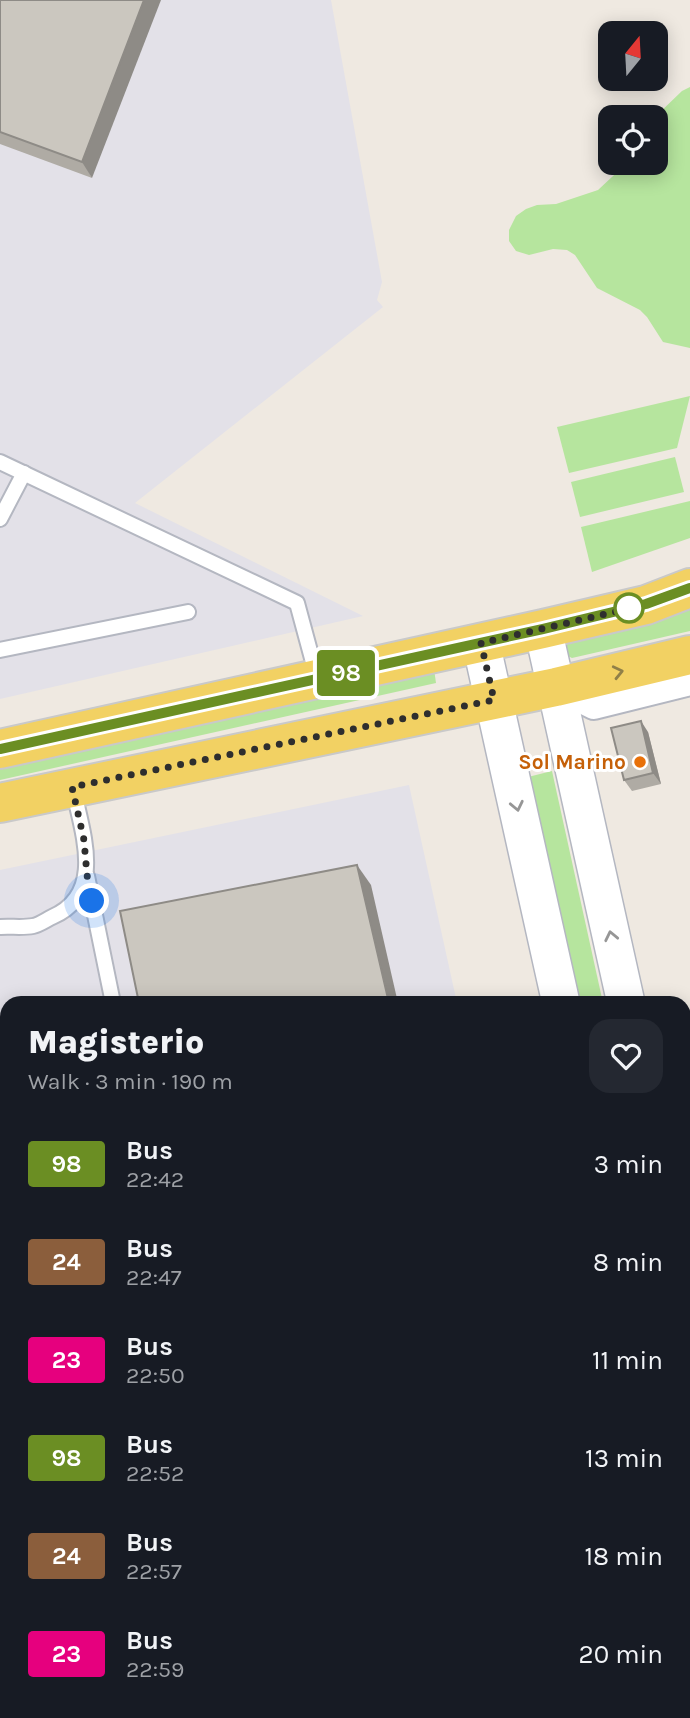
<!DOCTYPE html>
<html lang="en">
<head>
<meta charset="utf-8">
<style>
  body { margin:0; font-family:Karla,sans-serif; background:#242831; color:#f1f3f6; height:100vh; display:flex; flex-direction:column; font-size:26px; white-space:nowrap }
  * { box-sizing:border-box; margin:0 }
  p { font-size:23px; color:#9ea1a6 }
  .icon { flex:none; width:38px; height:38px; fill:none; stroke:currentColor; stroke-width:2; stroke-linecap:round; stroke-linejoin:round }
  .map { position:relative; flex:1; overflow:hidden }
  .drawer { position:absolute; left:0px; top:996px; width:691px; height:723px; display:flex; flex-direction:column; background:#171b24; border-radius:21px 21px 0 0; box-shadow:0 4px 18px #0003 }
  .drawer>* { flex:none }
  .badge { padding:0 14px; border-radius:5px; font-size:24px; line-height:46px }
  .needle { width:46px; rotate:18deg }
  .fabs { position:absolute; left:598px; top:21px; display:grid; gap:14px }
  .fabs a { display:grid; place-items:center; width:70px; height:70px; border-radius:14px; background:#171b24; box-shadow:0 4px 18px #0003; font-size:35px }
  .you { position:absolute; width:35px; height:35px; margin:-18px; border:5px solid #fff; border-radius:50%; background:#1a73e8; box-shadow:0 0 0 10px #1a73e833 }
  .map>.badge { position:absolute; translate:-50% -50%; box-shadow:0 0 0 4px #fff }
  .round { display:grid; place-items:center; flex:none; width:74px; height:74px; border-radius:21px; background:#242831 }
  .headline { display:flex; align-items:center; justify-content:space-between; height:119px; padding:0 28px }
  h1 { font-size:33px; font-weight:800; line-height:52px }
  ul { padding:0; list-style:none }
  li { display:flex; align-items:center; gap:21px; height:98px; padding:0 28px }
  li div { flex:1 }
  li b { display:block; font-size:26px }
  li em { font-style:normal }
  li .badge { min-width:77px; font-weight:700; text-align:center }
  .map>svg:first-child { display:block }
</style>
</head>
<body>
<div class="map">
<svg width="690" height="1718" viewBox="0 0 690 1718">
  <rect width="100%" height="100%" fill="#efe9e1"/>
  <g fill="#e3e1e8">
    <polygon points="0,0 331,0 382,282 377,300 383,307 135,503 363,616 0,699"/>
    <polygon points="409,785 457,1003 7,1003 7,1712 612,1712 614,1718 0,1718 0,870"/>
  </g>
  <g fill="#b6e59e">
    <polygon points="690,87 690,348 663,342 647,317 640,310 597,288 575,255 567,250 553,249 529,255 516,251 509,241 509,230 516,216 526,209 537,205 556,204 598,190 627,163 656,163 655,117 682,91"/>
    <polygon points="690,396 677,448 569,473 557,427"/>
    <polygon points="675,457 684,492 580,517 571,482"/>
    <polygon points="690,501 690,538 592,572 581,527"/>
    <polygon points="690,603 690,631 572,658 566,655 563,650 566,639"/>
    <polygon points="433,662 436,683 0,780 0,761"/>
    <polygon points="552,771 603,1003 577,1003 528,777"/>
    <polygon points="684,1374 690,1401 690,1515 684,1489"/>
  </g>
  <g fill="none" stroke-linecap="round" stroke-linejoin="round">
    <defs>
      <g id="lane">
        <polyline points="0,462 297,603 317,677"/>
        <polyline points="0,519 24,473"/>
        <polyline points="0,650 188,612"/>
        <polyline points="87,876 113,1003"/>
        <path d="M 0,927 C 10,926 22,928 33,926 C 39,925 46,920 52,917 C 106,894 82,832 73,788"/>
      </g>
      <g id="street">
        <polyline points="556,687 594,706 690,682"/>
        <polyline points="684,1177 690,1176"/>
      </g>
      <g id="secondary">
        <polyline points="543,629 626,1003"/>
        <polyline points="481,643 561,1003"/>
        <polyline points="684,1268 690,1294"/>
        <polyline points="684,1564 690,1590"/>
      </g>
      <g id="primary">
        <polyline points="0,749 543,629 646,605 690,588"/>
        <polyline points="0,803 556,687 690,655"/>
      </g>
    </defs>
    <use href="#lane" stroke="#b4b7c1" stroke-width="18"/>
    <use href="#street" stroke="#b4b7c1" stroke-width="30"/>
    <use href="#secondary" stroke="#b4b7c1" stroke-width="40"/>
    <use href="#primary" stroke="#c9c9c9" stroke-width="42"/>
    <use href="#lane" stroke="#fff" stroke-width="14"/>
    <use href="#street" stroke="#fff" stroke-width="26"/>
    <use href="#secondary" stroke="#fff" stroke-width="37"/>
    <use href="#primary" stroke="#f2d163" stroke-width="38"/>
  </g>
  <g fill="#afaba4">
    <polygon points="0,0 92,178 0,144"/>
    <polygon points="648,732 661,784 632,791 624,780"/>
  </g>
  <g fill="#8e8b86">
    <polygon points="144,0 161,0 92,178 82,162"/>
    <polygon points="641,721 648,732 661,784 653,773"/>
    <polygon points="357,865 371,885 398,1003 389,1003"/>
    <polygon points="553,1712 562,1712 564,1718 555,1718"/>
  </g>
  <g fill="#cbc7bf" stroke="#8e8b86" stroke-width="2">
    <polygon points="0,0 144,0 82,162 0,132"/>
    <polygon points="641,721 653,773 624,780 611,728"/>
    <polygon points="357,865 389,1003 139,1003 120,911"/>
    <polygon points="7,1232 7,1712 553,1712 555,1718 0,1718 0,1233"/>
  </g>
  <defs><path id="oneway-chevron" d="M-2-3.5L2.5 0L-2 3.5" fill="none" stroke-width="1.6" stroke-linecap="round" stroke-linejoin="round" transform="scale(1.75)"/></defs>
  <use stroke="#908048" href="#oneway-chevron" transform="translate(618 672) rotate(-13)"/>
  <g stroke="#969696">
    <use href="#oneway-chevron" transform="translate(517 806) rotate(78)"/>
    <use href="#oneway-chevron" transform="translate(611 936) rotate(-102)"/>
  </g>
  <g fill="none" stroke-linecap="round" stroke-linejoin="round">
    <defs>
      <polyline id="line" points="0,749 543,629 646,604 690,588"/>
    </defs>
    <use href="#line" stroke="#fff" stroke-width="16"/>
    <use href="#line" stroke="#6b8e23" stroke-width="10"/>
    <polyline stroke="#2e2e2e" stroke-width="7" stroke-dasharray="0 12.6" points="92,901 87,875 84,840 72,787 494,700 481,643 636,607 629,608"/>
  </g>
  <circle fill="#fff" stroke="#6b8e23" stroke-width="3.5" cx="629" cy="608" r="14"/>
  <circle fill="#e8710a" stroke="#fff" stroke-width="2.5" cx="640" cy="762" r="7"/>
  <g text-anchor="middle" dominant-baseline="central" stroke-width="6" stroke-linejoin="round" paint-order="stroke">
    <g font-size="21" font-weight="bold" fill="#c56008" stroke="#fff" text-anchor="end">
      <text x="626" y="762">Sol Marino</text>
    </g>
  </g>
</svg>
<div class="fabs">
<a><svg class="needle" viewBox="-14 -14 28 28"><path d="M0-13l5 13h-10z" fill="#e53935"/><path d="M0 13l5-13h-10z" fill="#9ea1a6"/></svg></a>
<a><svg class="icon" aria-label="locate" viewBox="0 0 24 24"><circle cx="12" cy="12" r="6"/><path d="M12 2v4M12 18v4M2 12h4M18 12h4"/></svg></a>
</div>
<div class="you" style="left:92px;top:901px"></div>
<b class="badge" style="left:346px;top:673px;background:#6b8e23;color:#fff">98</b>
<section class="drawer">
<div class="headline"><div><h1>Magisterio</h1><p>Walk · 3 min · 190 m</p></div><a class="round"><svg class="icon" aria-label="heart" viewBox="0 0 24 24"><path d="M12 20l-8-8c-3-5 5-10 8-4 3-6 11-1 8 4z"/></svg></a></div>
<ul>
<li><span class="badge" style="background:#6b8e23;color:#fff">98</span><div><b>Bus</b><p>22:42</p></div><em>3 min</em></li>
<li><span class="badge" style="background:#8b5e3c;color:#fff">24</span><div><b>Bus</b><p>22:47</p></div><em>8 min</em></li>
<li><span class="badge" style="background:#e6007e;color:#fff">23</span><div><b>Bus</b><p>22:50</p></div><em>11 min</em></li>
<li><span class="badge" style="background:#6b8e23;color:#fff">98</span><div><b>Bus</b><p>22:52</p></div><em>13 min</em></li>
<li><span class="badge" style="background:#8b5e3c;color:#fff">24</span><div><b>Bus</b><p>22:57</p></div><em>18 min</em></li>
<li><span class="badge" style="background:#e6007e;color:#fff">23</span><div><b>Bus</b><p>22:59</p></div><em>20 min</em></li>
</ul>
</section>
</div>
</body>
</html>
